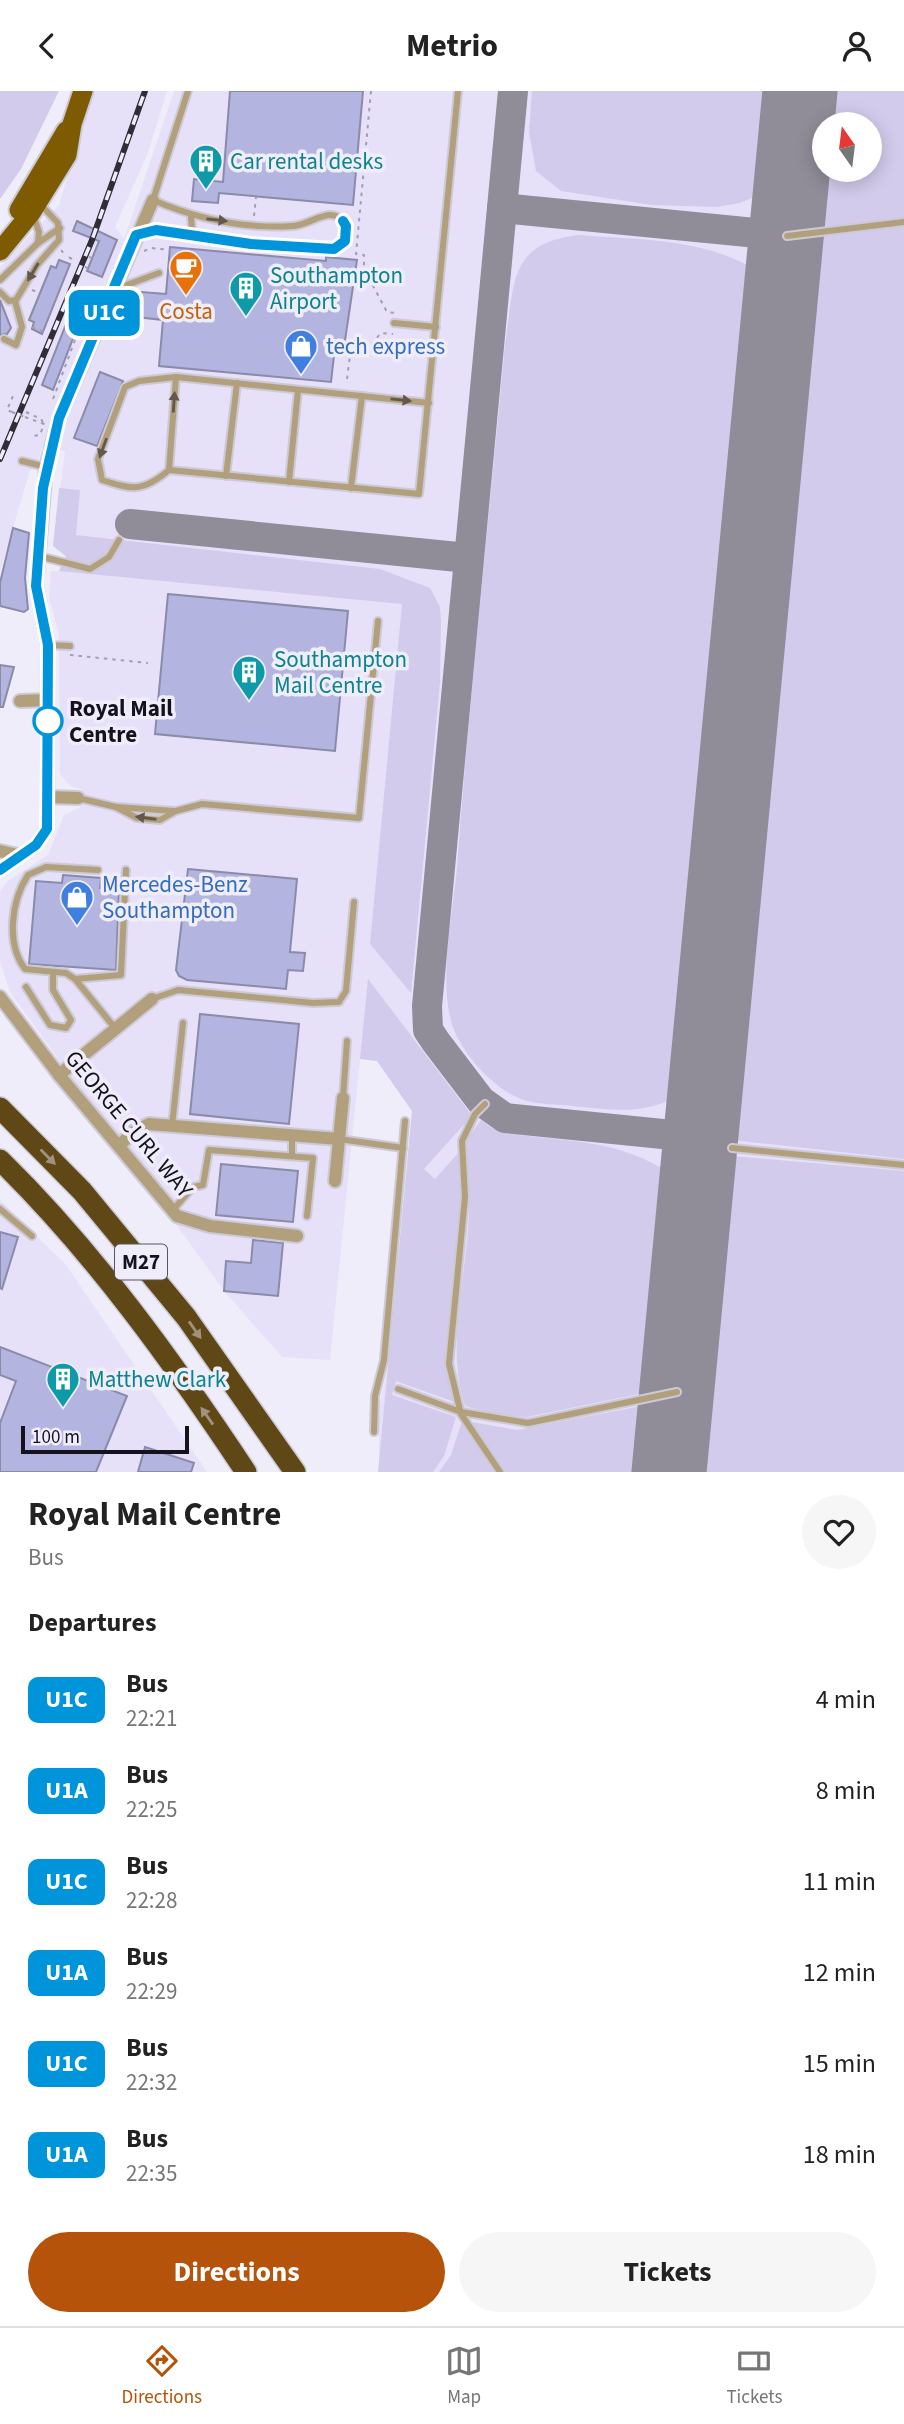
<!DOCTYPE html>
<html lang="en">
<head>
<meta charset="utf-8">
<style>
  body { margin:0; font-family:"Source Sans 3",sans-serif; background:#f6f6f6; color:#222; height:100vh; display:flex; flex-direction:column; font-size:26px; white-space:nowrap }
  * { box-sizing:border-box; margin:0 }
  p { font-size:23px; color:#767676 }
  .icon { flex:none; width:38px; height:38px; fill:none; stroke:currentColor; stroke-width:2; stroke-linecap:round; stroke-linejoin:round }
  .map { position:relative; height:1381px; overflow:hidden }
  .sheet { display:flex; flex-direction:column; background:#fff; flex:1 }
  .sheet>* { flex:none }
  .badge { padding:0 14px; border-radius:10px; font-size:24px; line-height:46px }
  .needle { width:46px; rotate:346deg }
  .fabs { position:absolute; left:812px; top:21px; display:grid; gap:14px }
  .fabs a { display:grid; place-items:center; width:70px; height:70px; border-radius:50%; background:#fff; box-shadow:0 4px 18px #0003; font-size:35px }
  .scale { position:absolute; left:21px; bottom:18px; width:168px; box-sizing:border-box; padding-left:7px; border:4px solid #15121d; border-top:0; font-size:19px; line-height:24px; white-space:nowrap; color:#15121d; -webkit-text-stroke:5px #efedfa; paint-order:stroke }
  .map>.badge { position:absolute; translate:-50% -50%; box-shadow:0 0 0 4px #fff }
  h2 { padding:0 28px; font-size:26px; line-height:63px }
  .round { display:grid; place-items:center; flex:none; width:74px; height:74px; border-radius:37px; background:#f6f6f6 }
  .headline { display:flex; align-items:center; justify-content:space-between; height:119px; padding:0 28px }
  h1 { font-size:33px; font-weight:700; line-height:52px }
  .button { display:flex; gap:14px; margin-top:auto; padding:14px 28px }
  .button a { flex:1; height:80px; border-radius:42px; background:#b45309; color:#fff; font-size:28px; font-weight:700; line-height:80px; text-align:center }
  .button a+a { background:#f6f6f6; color:#222 }
  ul { padding:0; list-style:none }
  li { display:flex; align-items:center; gap:21px; height:91px; padding:0 28px }
  li div { flex:1 }
  li b { display:block; font-size:26px }
  li em { font-style:normal }
  li .badge { min-width:77px; font-weight:700; text-align:center }
  header { display:flex; justify-content:space-between; align-items:center; height:91px; padding:0 28px; background:#fff; font-size:32px; font-weight:700 }
  .tabs { display:flex; justify-content:space-around; align-items:center; height:98px; border-top:2px solid #e0e0e0; background:#fff; font-size:19px; color:#767676 }
  .tabs a { display:grid; justify-items:center; gap:4px }
  .tabs .current { color:#b45309 }
  .map>svg:first-child { display:block }
</style>
</head>
<body>
<header><svg class="icon" aria-label="back" viewBox="0 0 24 24"><path d="M15 5l-7 7 7 7"/></svg>Metrio<svg class="icon" aria-label="person" viewBox="0 0 24 24"><circle cx="12" cy="8" r="4"/><path d="M4 21q1-7 8-7t8 7"/></svg></header>
<div class="map">
<svg width="904" height="1381" viewBox="0 0 904 1381">
  <rect width="100%" height="100%" fill="#efedfa"/>
  <g fill="#e6e1f9" fill-rule="evenodd">
    <path d="M 92,0 L 167,0 L 148,62 L 115,136 L 124,148 L 174,0 L 904,0 L 904,1381 L 379,1381 L 379,1316 L 388,1275 L 412,1020 L 377,970 L 360,968 L 330,1269 L 282,1266 L 224,1200 L 10,901 L 0,871 L 0,801 L 6,791 L 48,764 L 64,724 L 80,716 L 81,698 L 70,695 L 60,683 L 59,544 L 49,507 L 51,480 L 59,480 L 66,466 L 53,455 L 65,360 L 42,356 L 36,378 L 30,379 L 0,481 L 0,176 L 59,114 ZM 824,33 L 870,33 L 870,79 L 824,79 Z"/>
    <polygon points="0,1109 66,1174 207,1381 0,1381"/>
  </g>
  <g fill="#d2cbec">
    <polygon points="0,0 59,0 21,78 0,108"/>
    <polygon points="532,0 770,0 761,103 740,112 717,116 652,114 561,100 536,80 529,41"/>
    <polygon points="831,0 904,0 904,127 830,137 818,135 824,68 824,79 870,79 870,33 828,33"/>
    <polygon points="904,134 904,1068 732,1049 818,146"/>
    <path d="M 579,144 C 639,149 700,147 753,177 L 675,1006 C 642,1025 607,1018 572,1015 C 557,1013 539,1014 524,1009 C 496,1000 465,966 454,939 C 437,895 453,823 457,776 C 470,601 489,427 505,253 C 515,194 507,152 579,144 Z"/>
    <polygon points="59,397 80,399 76,444 380,478 430,497 440,516 441,529 440,591 411,902 370,853 402,513 59,480 66,465 53,455"/>
    <polygon points="368,888 470,1022 468,1029 424,1078 435,1088 459,1061 462,1118 448,1261 457,1312 396,1290 392,1304 456,1326 444,1365 433,1381 378,1381 412,1020 377,970 360,968"/>
    <path d="M 481,1029 L 492,1037 L 510,1043 C 565,1050 623,1049 670,1083 L 648,1301 L 527,1326 L 497,1324 L 465,1315 C 445,1254 467,1186 469,1122 C 470,1103 464,1067 466,1052 C 467,1045 477,1036 481,1029 Z"/>
    <polygon points="732,1065 904,1080 904,1381 700,1381"/>
    <polygon points="647,1314 640,1381 504,1381 472,1331 517,1339"/>
    <polygon points="461,1333 465,1334 497,1381 439,1381 451,1364"/>
  </g>
  <g fill="none" stroke-linecap="round" stroke-linejoin="round">
    <g stroke="#908d99" stroke-width="30">
      <polyline points="513,0 427,915 428,939 436,951 481,1010 505,1027 702,1047"/>
      <polyline points="502,117 787,145"/>
      <polyline points="130,433 468,467"/>
    </g>
    <polyline stroke="#908d99" stroke-width="75" points="669,1381 800,0"/>
  </g>
  <g fill="#b3b4df" stroke="#8a8aa9" stroke-width="2">
    <polygon points="230,0 363,0 353,114 219,102 218,112 192,110 194,88 223,91"/>
    <polygon points="77,130 117,149 102,186 87,180 99,150 73,140"/>
    <polygon points="170,156 326,170 326,166 357,169 344,256 335,256 331,291 159,275 163,229 127,225 129,200 166,203"/>
    <polygon points="59,169 70,173 42,243 32,238 34,231 29,229 51,175 56,177"/>
    <polygon points="0,209 11,237 7,243 0,244"/>
    <polygon points="70,223 81,227 53,299 42,294"/>
    <polygon points="100,281 123,290 97,355 74,347"/>
    <polygon points="13,437 29,442 25,487 28,518 24,521 0,515 0,492"/>
    <polygon points="168,503 348,520 335,660 155,643"/>
    <polygon points="0,574 14,576 3,616 0,616"/>
    <polygon points="188,778 297,788 290,861 305,862 303,880 288,879 286,898 187,889 179,885 176,879"/>
    <polygon points="63,784 101,787 100,797 119,798 116,879 29,873 36,790 62,792"/>
    <polygon points="200,923 299,933 289,1033 190,1023"/>
    <polygon points="221,1073 298,1080 293,1131 216,1124"/>
    <polygon points="0,1141 18,1146 2,1198 0,1197"/>
    <polygon points="253,1149 283,1152 278,1205 224,1200 226,1170 251,1172"/>
    <polygon points="0,1256 127,1305 96,1381 0,1381 0,1332 16,1290 0,1284"/>
    <polygon points="145,1356 194,1372 191,1381 138,1381"/>
  </g>
  <g fill="none" stroke-linecap="round" stroke-linejoin="round">
    <defs>
      <g id="service">
        <polyline points="33,124 39,141 38,152"/>
        <path d="M 140,143 L 156,139 L 251,153 L 334,158 L 345,150 L 346,135 C 333,111 312,134 293,135 C 244,138 197,128 153,109 L 188,0"/>
        <polyline points="787,145 904,131"/>
        <polyline points="187,146 192,138 191,125"/>
        <polyline points="0,189 38,152 60,137"/>
        <polyline points="116,198 159,182"/>
        <polyline points="0,201 9,210 16,209 37,174 59,149 58,132 40,113"/>
        <polyline points="394,232 436,236"/>
        <polyline points="4,248 16,254 22,236 15,210"/>
        <path d="M 176,286 L 139,290 L 125,296 L 98,368 L 102,389 C 133,399 143,401 169,379 L 419,403 L 458,0"/>
        <polyline points="22,370 46,376"/>
        <polyline points="169,379 176,286 429,312"/>
        <polyline points="226,385 237,292"/>
        <polyline points="289,391 298,299"/>
        <polyline points="351,397 362,305"/>
        <polyline points="39,465 90,478 109,466 119,449"/>
        <polyline points="48,554 70,555"/>
        <polyline points="78,707 116,716 174,720"/>
        <polyline points="116,716 137,727 160,729 176,720 202,713 359,727 378,530"/>
        <path d="M 98,779 L 46,776 L 28,784 C 11,810 6,853 25,878 L 66,882 L 75,888 L 115,937"/>
        <polyline points="75,888 121,884 126,779"/>
        <polyline points="26,896 50,934 66,937 71,929 53,899 53,882"/>
        <polyline points="152,908 178,899 313,912 339,911 346,900 354,811"/>
        <polyline points="343,1007 347,950"/>
        <polyline points="485,1013 475,1023 462,1050 465,1106 449,1273 461,1323 500,1381"/>
        <polyline points="172,1035 183,932"/>
        <polyline points="339,1048 403,1057"/>
        <polyline points="732,1057 904,1074"/>
        <polyline points="292,1064 292,1044"/>
        <polyline points="0,1118 32,1145"/>
        <polyline points="172,1120 193,1096 203,1094 209,1059 313,1067 307,1125"/>
        <polyline points="398,1298 461,1321 528,1332 677,1301"/>
        <polyline points="374,1341 375,1305 384,1269 405,1030"/>
      </g>
      <g id="minor">
        <polyline points="20,610 48,609"/>
        <polyline points="49,706 78,707"/>
        <polyline points="0,760 18,764"/>
        <polyline points="0,779 36,754 47,738 48,554 36,495 46,376 59,327 153,109"/>
        <polyline points="0,906 59,984 177,1125 210,1135 297,1145"/>
        <polyline points="59,984 152,908"/>
        <polyline points="119,1055 133,1041 149,1033 339,1048 343,1007"/>
        <polyline points="335,1090 339,1048"/>
      </g>
      <g id="primary">
        <polyline points="19,119 66,40"/>
        <polyline points="0,160 31,122 67,64 72,33 83,0"/>
      </g>
      <g id="motorway">
        <polyline points="0,1017 82,1100 186,1226 295,1381"/>
        <path d="M 0,1069 C 94,1161 173,1271 246,1381"/>
      </g>
    </defs>
    <use href="#service" stroke="#cccad7" stroke-width="10"/>
    <use href="#minor" stroke="#cccad7" stroke-width="16"/>
    <use href="#primary" stroke="#cccad7" stroke-width="23"/>
    <use href="#motorway" stroke="#cccad7" stroke-width="24"/>
    <g stroke="#a2a0ac" stroke-width="2" stroke-dasharray="3.5 5" stroke-linecap="butt">
      <polyline points="371,0 356,163 364,164 364,178 387,221 395,222"/>
      <polyline points="254,125 256,106"/>
      <polyline points="61,159 65,164"/>
      <polyline points="144,160 151,157 170,159"/>
      <polyline points="69,166 73,169"/>
      <polyline points="89,166 92,167"/>
      <polyline points="85,176 88,177"/>
      <polyline points="32,199 40,202"/>
      <polyline points="56,208 57,209"/>
      <polyline points="68,219 71,220"/>
      <polyline points="32,236 44,241"/>
      <polyline points="347,288 350,264 361,265 381,242 393,243"/>
      <polyline points="53,308 84,225 78,223"/>
      <polyline points="12,321 7,319 13,305 16,307"/>
      <polyline points="26,321 41,328 44,333"/>
      <polyline points="25,326 44,333 40,344 33,345"/>
      <polyline points="70,564 148,572"/>
    </g>
    <use href="#service" stroke="#b29f7b" stroke-width="6"/>
    <use href="#minor" stroke="#b29f7b" stroke-width="12"/>
    <use href="#primary" stroke="#7e5b00" stroke-width="19"/>
    <use href="#motorway" stroke="#5f4716" stroke-width="21"/>
    <defs>
      <polyline id="rail" points="0,368 92,149 145,0"/>
    </defs>
    <use href="#rail" stroke="#302d38" stroke-width="6"/>
    <use href="#rail" stroke="#efedfa" stroke-width="3.5" stroke-dasharray="10" stroke-linecap="butt"/>
    <polyline stroke="#a2a0ac" stroke-width="2" stroke-dasharray="3.5 5" stroke-linecap="butt" points="12,321 25,326"/>
  </g>
  <defs><path id="oneway-solid" d="M-6-.8H1V-3.2L6.5 0L1 3.2V.8H-6Z" transform="scale(1.75)"/></defs>
  <g fill="#64584c">
    <use href="#oneway-solid" transform="translate(217 129) rotate(6)"/>
    <use href="#oneway-solid" transform="translate(33 181) rotate(121)"/>
    <use href="#oneway-solid" transform="translate(401 309) rotate(6)"/>
    <use href="#oneway-solid" transform="translate(174 311) rotate(-86)"/>
    <use href="#oneway-solid" transform="translate(103 357) rotate(110)"/>
    <use href="#oneway-solid" transform="translate(146 727) rotate(-172)"/>
  </g>
  <g fill="#a0927d">
    <use href="#oneway-solid" transform="translate(48 1066) rotate(45)"/>
    <use href="#oneway-solid" transform="translate(195 1239) rotate(55)"/>
    <use href="#oneway-solid" transform="translate(207 1325) rotate(-125)"/>
  </g>
  <g fill="none" stroke-linecap="round" stroke-linejoin="round">
    <defs>
      <polyline id="line" points="0,779 36,754 47,738 48,554 36,495 43,397 59,327 136,144 156,139 251,153 334,158 345,150 346,135 343,130"/>
    </defs>
    <use href="#line" stroke="#fff" stroke-width="16"/>
    <use href="#line" stroke="#0095da" stroke-width="10"/>
  </g>
  <defs>
    <symbol id="building-pin" viewBox="-11 -11 22 30"><path d="M0 17L-7.5 6A9.5 9.5 0 1 1 7.5 6Z" fill="#0f9aa8" stroke="#efedfa"/><path d="M-4-6H4V6H1V3H-1V6H-4ZM-2.5-4.3h1.7v1.8h-1.7ZM.8-4.3h1.7v1.8H.8ZM-2.5-1h1.7V.8h-1.7ZM.8-1h1.7V.8H.8Z" fill="#fff"/></symbol>
    <symbol id="cafe-pin" viewBox="-11 -11 22 30"><path d="M0 17L-7.5 6A9.5 9.5 0 1 1 7.5 6Z" fill="#e8710a" stroke="#efedfa"/><path d="M-5.5-4.5H6V0H3Q3 3.5 0 3.5H-2.5Q-5.5 3.5-5.5 0ZM3-3.2v2h1.7v-2ZM-6 4.5H4V6H-6Z" fill="#fff"/></symbol>
    <symbol id="shop-pin" viewBox="-11 -11 22 30"><path d="M0 17L-7.5 6A9.5 9.5 0 1 1 7.5 6Z" fill="#3f7fe0" stroke="#efedfa"/><path d="M-5-2.5h2.3a2.7 3.5 0 0 1 5.4 0H5L5.5 6h-11ZM-1.5-2.5h3a1.5 2.3 0 0 0-3 0Z" fill="#fff"/></symbol>
  </defs>
  <g fill-rule="evenodd">
    <use href="#building-pin" x="187" y="51" width="38" height="52"/>
    <use href="#cafe-pin" x="167" y="157" width="38" height="52"/>
    <use href="#building-pin" x="227" y="178" width="38" height="52"/>
    <use href="#shop-pin" x="282" y="236" width="38" height="52"/>
    <use href="#building-pin" x="230" y="562" width="38" height="52"/>
    <use href="#shop-pin" x="58" y="787" width="38" height="52"/>
    <use href="#building-pin" x="44" y="1269" width="38" height="52"/>
  </g>
  <circle fill="#fff" stroke="#0095da" stroke-width="3.5" cx="48" cy="630" r="14"/>
  <g text-anchor="middle" dominant-baseline="central" stroke-width="7" stroke-linejoin="round" paint-order="stroke">
    <rect fill="#efedfa" stroke="#56545f" stroke-width="2" x="115" y="1153.5" width="52" height="35" rx="5"/>
    <g font-size="21" font-weight="bold" fill="#15121d">
      <text x="141" y="1171">M27</text>
    </g>
    <g font-size="23" fill="#0d838f" stroke="#efedfa" text-anchor="start">
      <text x="230" y="70">Car rental desks</text>
      <text x="270" y="184">Southampton<tspan x="270" dy="26">Airport</tspan></text>
      <text x="274" y="568">Southampton<tspan x="274" dy="26">Mail Centre</tspan></text>
      <text x="88" y="1288">Matthew Clark</text>
    </g>
    <g font-size="23" fill="#c56008" stroke="#efedfa">
      <text x="186" y="220">Costa</text>
    </g>
    <g font-size="23" fill="#366cbe" stroke="#efedfa" text-anchor="start">
      <text x="326" y="255">tech express</text>
      <text x="102" y="793">Mercedes-Benz<tspan x="102" dy="26">Southampton</tspan></text>
    </g>
    <g font-size="23" font-weight="bold" fill="#15121d" stroke="#efedfa" text-anchor="start">
      <text x="69" y="617">Royal Mail<tspan x="69" dy="26">Centre</tspan></text>
    </g>
    <g font-size="23" fill="#15121d" stroke="#efedfa">
      <text transform="translate(129 1033) rotate(50)">GEORGE CURL WAY</text>
    </g>
  </g>
</svg>
<div class="fabs">
<a><svg class="needle" viewBox="-14 -14 28 28"><path d="M0-13l5 13h-10z" fill="#e53935"/><path d="M0 13l5-13h-10z" fill="#767676"/></svg></a>
</div>
<div class="scale">100 m</div>
<b class="badge" style="left:104px;top:222px;background:#0095da;color:#fff">U1C</b>
</div>
<section class="sheet">
<div class="headline"><div><h1>Royal Mail Centre</h1><p>Bus</p></div><a class="round"><svg class="icon" aria-label="heart" viewBox="0 0 24 24"><path d="M12 20l-8-8c-3-5 5-10 8-4 3-6 11-1 8 4z"/></svg></a></div>
<h2>Departures</h2>
<ul>
<li><span class="badge" style="background:#0095da;color:#fff">U1C</span><div><b>Bus</b><p>22:21</p></div><em>4 min</em></li>
<li><span class="badge" style="background:#0095da;color:#fff">U1A</span><div><b>Bus</b><p>22:25</p></div><em>8 min</em></li>
<li><span class="badge" style="background:#0095da;color:#fff">U1C</span><div><b>Bus</b><p>22:28</p></div><em>11 min</em></li>
<li><span class="badge" style="background:#0095da;color:#fff">U1A</span><div><b>Bus</b><p>22:29</p></div><em>12 min</em></li>
<li><span class="badge" style="background:#0095da;color:#fff">U1C</span><div><b>Bus</b><p>22:32</p></div><em>15 min</em></li>
<li><span class="badge" style="background:#0095da;color:#fff">U1A</span><div><b>Bus</b><p>22:35</p></div><em>18 min</em></li>
</ul>
<div class="button"><a>Directions</a><a>Tickets</a></div>
</section>
<nav class="tabs">
<a class="current"><svg class="icon" aria-label="directions" viewBox="0 0 24 24"><path d="M12 3l9 9-9 9-9-9zM9 14v-3h6M13 9l2 2-2 2"/></svg>Directions</a>
<a><svg class="icon" aria-label="map" viewBox="0 0 24 24"><path d="M3 6l6-2 6 2 6-2v14l-6 2-6-2-6 2zM9 4v14M15 6v14"/></svg>Map</a>
<a><svg class="icon" aria-label="tickets" viewBox="0 0 24 24"><path d="M3 7h18v10H3zM15 7v10"/></svg>Tickets</a>
</nav>
</body>
</html>
